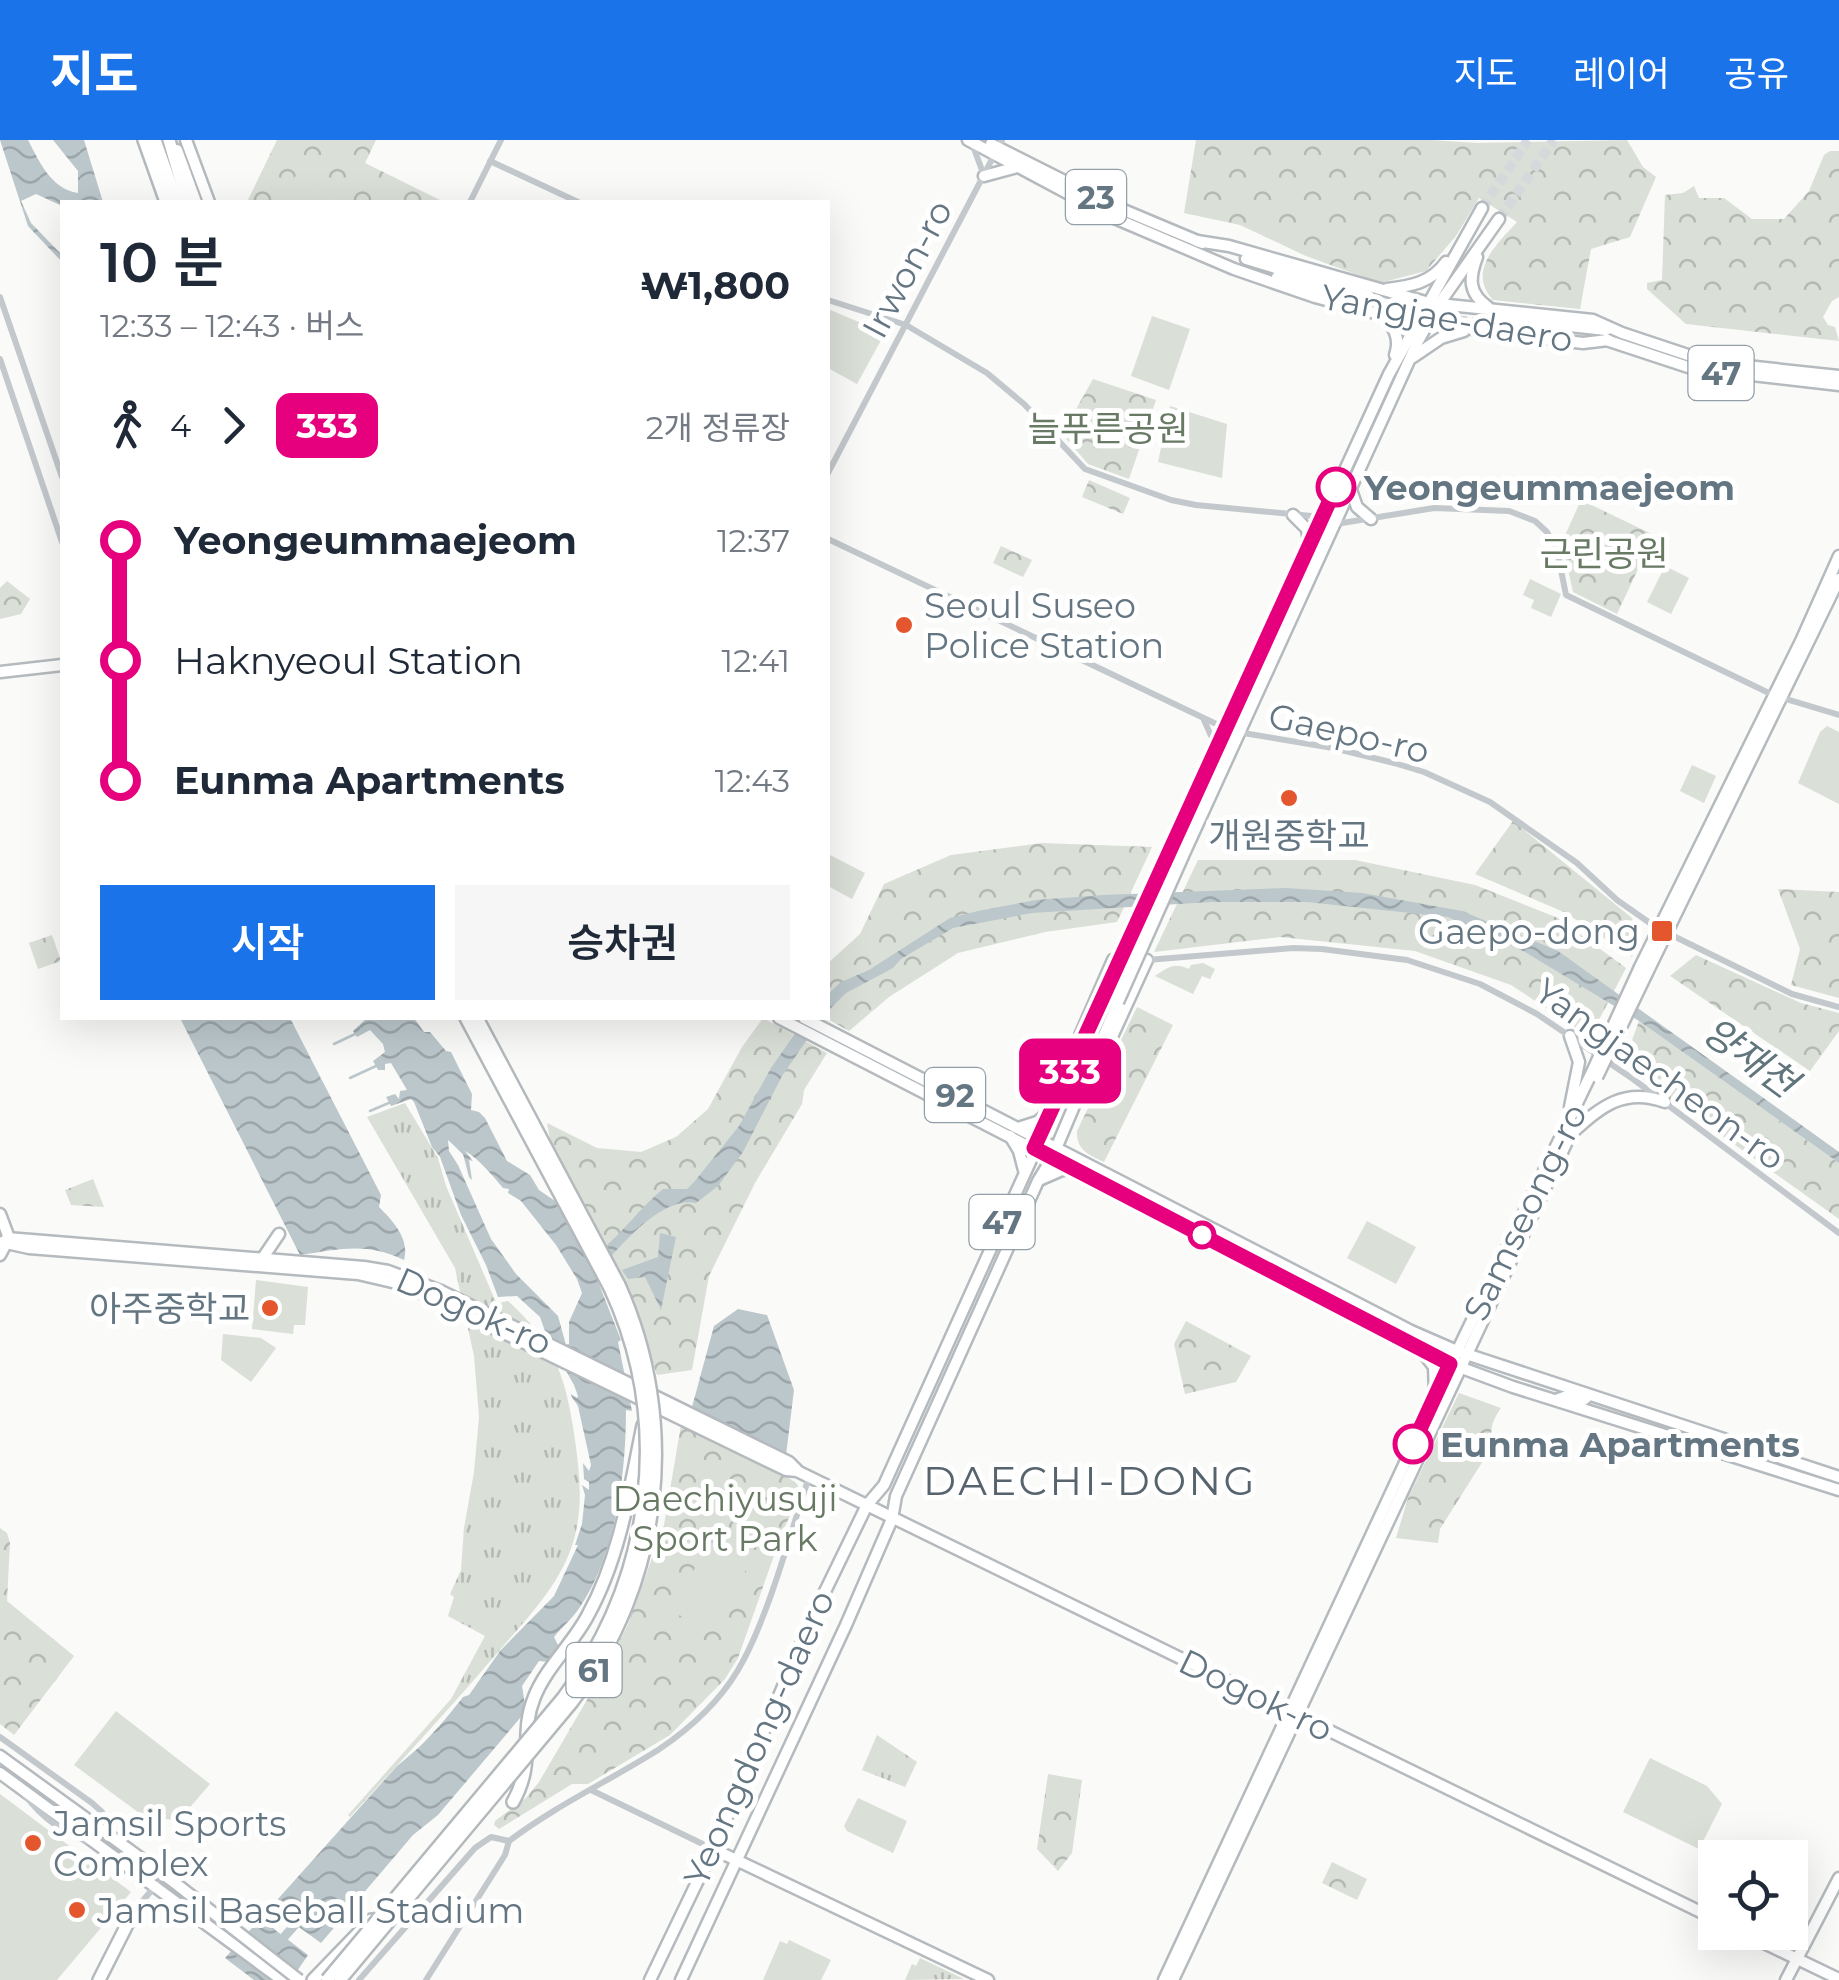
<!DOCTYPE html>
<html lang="ko">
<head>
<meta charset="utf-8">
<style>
  body { margin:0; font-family:Montserrat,"Noto Sans KR",sans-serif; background:#f6f6f7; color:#1f2937; height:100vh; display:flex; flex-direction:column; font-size:38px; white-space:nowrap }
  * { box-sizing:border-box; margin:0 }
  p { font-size:32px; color:#747a83 }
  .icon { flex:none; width:55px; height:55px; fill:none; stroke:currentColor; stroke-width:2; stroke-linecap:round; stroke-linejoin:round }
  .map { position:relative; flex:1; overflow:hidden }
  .details { position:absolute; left:60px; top:60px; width:770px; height:820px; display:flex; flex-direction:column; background:#fff; border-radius:0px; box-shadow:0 10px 40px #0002 }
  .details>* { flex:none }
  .badge { padding:0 20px; border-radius:15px; font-size:35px; line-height:65px }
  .controls { position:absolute; left:1698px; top:1700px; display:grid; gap:20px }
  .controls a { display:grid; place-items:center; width:110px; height:110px; border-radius:0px; background:#fff; box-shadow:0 10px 40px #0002; font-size:50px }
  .map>.badge { position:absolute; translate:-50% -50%; box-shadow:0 0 0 5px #fff }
  .legs { display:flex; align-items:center; gap:15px; height:110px; padding:0 40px; font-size:32px }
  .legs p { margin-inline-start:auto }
  .headline { display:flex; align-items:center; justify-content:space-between; height:170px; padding:0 40px }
  h1 { font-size:55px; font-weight:600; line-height:75px }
  .button { display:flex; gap:20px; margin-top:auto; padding:20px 40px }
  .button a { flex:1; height:115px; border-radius:0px; background:#1a73e8; color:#fff; font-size:40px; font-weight:600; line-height:115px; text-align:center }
  .button a+a { background:#f6f6f7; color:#1f2937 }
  ul { padding:0 40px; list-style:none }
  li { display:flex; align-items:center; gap:35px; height:120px; font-size:38px }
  li i { display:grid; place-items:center; width:15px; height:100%; margin:0 12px; background:currentColor }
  li i::after { content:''; width:25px; height:25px; margin:-12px; border:8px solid; border-radius:50%; background:#fff }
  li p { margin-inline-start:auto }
  li:first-child i { background:linear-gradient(#0000 50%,currentColor 0) }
  li:last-child i { background:linear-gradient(currentColor 50%,#0000 0) }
  header { display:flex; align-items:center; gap:60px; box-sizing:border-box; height:140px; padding:0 50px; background:#1a73e8; color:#fff }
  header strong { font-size:48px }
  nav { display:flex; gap:55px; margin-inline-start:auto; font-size:35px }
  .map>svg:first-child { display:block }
</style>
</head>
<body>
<header>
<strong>지도</strong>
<nav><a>지도</a><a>레이어</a><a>공유</a></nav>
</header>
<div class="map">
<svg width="1839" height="1840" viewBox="0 0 1839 1840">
  <defs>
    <pattern id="grass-tufts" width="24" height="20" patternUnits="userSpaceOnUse" patternTransform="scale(2.5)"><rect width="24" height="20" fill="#dadfd7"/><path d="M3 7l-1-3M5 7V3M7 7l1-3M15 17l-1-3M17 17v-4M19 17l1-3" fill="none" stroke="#b4b9b4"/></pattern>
    <pattern id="forest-crowns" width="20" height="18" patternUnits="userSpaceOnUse" patternTransform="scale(2.5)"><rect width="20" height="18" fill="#dadfd7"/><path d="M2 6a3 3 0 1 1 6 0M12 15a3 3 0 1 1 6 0" fill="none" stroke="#b4b9b4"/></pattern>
    <pattern id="water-waves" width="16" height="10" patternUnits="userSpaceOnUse" patternTransform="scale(2.5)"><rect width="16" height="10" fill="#bbc7cb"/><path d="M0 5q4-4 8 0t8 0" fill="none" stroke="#9ca6aa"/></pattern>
  </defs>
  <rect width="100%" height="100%" fill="#fafaf8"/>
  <g fill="url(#grass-tufts)">
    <path d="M 405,963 L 438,1018 L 446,1046 L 495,1160 L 499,1163 L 508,1161 C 553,1202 565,1233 574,1293 C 579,1328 584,1364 574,1399 C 561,1446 524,1481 493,1518 C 447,1572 398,1624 350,1677 L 348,1675 L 451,1559 L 485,1496 L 448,1476 L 454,1457 L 450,1454 L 461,1430 L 464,1388 L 474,1332 L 479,1277 L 474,1216 L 455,1128 L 367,977 Z"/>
    <polygon points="877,1595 917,1622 905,1647 862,1630"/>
    <polygon points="920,1818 964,1839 905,1840 912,1824 916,1826"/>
  </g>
  <g fill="url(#forest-crowns)">
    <polygon points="277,0 376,0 365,23 444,62 247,62"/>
    <path d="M 1196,0 L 1432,0 L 1477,3 L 1627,0 L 1643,27 L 1656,37 L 1630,97 L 1591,109 L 1580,169 L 1493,160 C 1467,131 1496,105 1517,82 L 1479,58 L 1456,96 L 1426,131 L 1380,143 L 1306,116 L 1240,85 L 1184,73 Z"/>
    <polygon points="1830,11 1839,11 1839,157 1832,161 1823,177 1828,185 1835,187 1839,201 1686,184 1647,149 1647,143 1662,140 1665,55 1683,53 1694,46 1699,58 1724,58 1752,79 1784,79 1809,51 1824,15"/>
    <polygon points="1093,239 1156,260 1129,339 1088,324 1062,294"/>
    <polygon points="1089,340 1130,358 1123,374 1082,357"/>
    <polygon points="1581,360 1654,395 1617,474 1573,452 1562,402"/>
    <polygon points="1001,406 1032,420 1023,437 993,423"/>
    <polygon points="7,441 30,459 21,474 0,479 0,448"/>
    <polygon points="1513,681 1632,778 1640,801 1632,817 1566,773 1475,734"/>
    <polygon points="1042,703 1152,707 1117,782 1045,792 958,813 889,857 849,891 826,878 828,823 860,794 884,744 951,715"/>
    <polygon points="1198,720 1355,720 1475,745 1558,778 1626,828 1590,897 1511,845 1415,811 1280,797 1154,812"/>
    <polygon points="1778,749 1839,752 1839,858 1791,845 1800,809"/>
    <polygon points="52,795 61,821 38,829 29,803"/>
    <polygon points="1696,815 1801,863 1839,873 1839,891 1810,931 1670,836"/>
    <path d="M 1137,867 L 1173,885 L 1104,1022 C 1089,1015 1076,1010 1077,991 Z"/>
    <polygon points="763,878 827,913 804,950 802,964 755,1043 709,1136 692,1230 657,1235 625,1143 551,1006 547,983 597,1008 641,1012 676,997 708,969 742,907"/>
    <polygon points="1639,881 1839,1023 1839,1079 1623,925"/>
    <polygon points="93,1039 104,1067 71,1065 65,1050"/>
    <polygon points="1186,1181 1251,1216 1236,1242 1185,1254 1174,1204"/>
    <path d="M 1459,1253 L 1501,1268 C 1492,1281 1489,1290 1493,1305 L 1440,1389 L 1438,1403 L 1396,1398 L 1408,1358 Z"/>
    <polygon points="681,1285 789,1338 797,1344 801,1352 782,1393 738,1518 725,1539 670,1595 588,1644 572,1644 499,1689 494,1685 495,1681 526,1658 539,1642 608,1524 628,1484 664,1385"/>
    <polygon points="0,1388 7,1393 10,1403 7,1461 74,1516 14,1595 0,1584"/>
    <polygon points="1048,1634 1082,1640 1072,1713 1058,1731 1037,1709"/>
    <polygon points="1332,1722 1367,1739 1357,1760 1322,1743"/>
  </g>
  <g fill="#dadfd7">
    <polygon points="296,35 342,57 340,62 283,62"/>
    <polygon points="828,169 885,193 857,244 828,228"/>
    <polygon points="1152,176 1190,189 1169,250 1131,236"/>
    <polygon points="1170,266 1227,284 1222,338 1158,322"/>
    <polygon points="1665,426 1689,438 1671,474 1647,462"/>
    <polygon points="1530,439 1561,454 1551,477 1531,468 1534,460 1523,455"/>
    <polygon points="1827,586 1839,592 1839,664 1798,643 1820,592"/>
    <polygon points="1692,625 1716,636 1704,663 1680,651"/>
    <polygon points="828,714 865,733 852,759 828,746"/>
    <path d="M 1203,823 L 1215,829 L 1210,839 L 1202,836 L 1193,854 L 1155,836 C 1168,827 1174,822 1189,829 L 1191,825 Z"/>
    <polygon points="1367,1081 1416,1107 1396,1144 1347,1118"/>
    <polygon points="256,1140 308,1147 305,1185 294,1185 293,1194 252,1189"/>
    <polygon points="223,1194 261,1198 276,1208 251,1242 221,1220"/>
    <polygon points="726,1347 763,1363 751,1390 714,1374"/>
    <polygon points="706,1400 751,1417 721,1491 676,1474"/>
    <polygon points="116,1571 210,1644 179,1680 146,1678 74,1625"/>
    <polygon points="1650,1618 1707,1646 1722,1664 1699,1709 1623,1672"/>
    <polygon points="0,1654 131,1752 57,1840 0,1840"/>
    <polygon points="858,1658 907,1681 893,1713 847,1691 844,1686"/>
    <polygon points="789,1800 831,1820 821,1840 763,1840 780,1801 787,1804"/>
  </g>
  <g fill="url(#water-waves)" fill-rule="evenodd">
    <path d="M 0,0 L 28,0 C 39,21 51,49 78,53 L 78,31 L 53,0 L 84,0 L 103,62 L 62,62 L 62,66 L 36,54 L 21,61 L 31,83 L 62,115 L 62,122 L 28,86 Z"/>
    <polygon points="1286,748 1362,753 1462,771 1558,811 1839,1012 1839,1023 1639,881 1525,812 1448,777 1307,762 1211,762 1032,773 953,788 901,819 893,828 846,853 828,871 828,854 841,842 869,830 950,778 978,771 1036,760 1104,755"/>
    <path d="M 180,878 L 290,878 L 381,1055 L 379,1067 C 393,1081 410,1099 404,1120 C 366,1102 341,1109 300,1115 Z"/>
    <path d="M 367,878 L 414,878 L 424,892 L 430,892 L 446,911 L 451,912 L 472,954 L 471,970 L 479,972 L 485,978 L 507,1021 L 530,1035 L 539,1050 L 555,1061 L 587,1120 C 617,1102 636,1071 663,1049 L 687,1049 L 694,1042 L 739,986 L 771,928 L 806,878 L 822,878 L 782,936 L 743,1012 L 718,1046 L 696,1063 C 659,1056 619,1109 595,1134 L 621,1200 L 618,1202 L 632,1271 L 626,1270 C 626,1334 616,1413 580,1467 C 573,1478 562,1487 554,1497 L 559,1507 L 549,1522 L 539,1521 L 522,1546 L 526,1571 L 438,1675 L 413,1695 L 321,1803 L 285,1777 L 276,1781 L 274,1789 L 308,1815 L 291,1840 L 254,1840 L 225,1818 L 397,1626 C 425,1604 441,1585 463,1557 L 469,1555 L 500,1511 L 554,1456 L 578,1405 L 575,1405 L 582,1384 L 585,1355 L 582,1345 L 589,1350 L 589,1342 L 584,1339 L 583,1323 L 589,1331 L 591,1325 L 578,1266 L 571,1256 L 571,1254 L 577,1258 L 578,1256 L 574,1245 L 547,1197 L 540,1177 L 517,1156 L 498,1157 L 486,1125 L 461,1075 L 440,1017 L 432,1007 L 414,962 L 411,959 L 391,966 L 386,957 L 395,954 L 399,959 L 400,951 L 407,950 L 391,923 L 385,924 L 385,930 L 378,930 L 373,921 L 385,912 L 383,904 L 370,890 L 357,897 L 353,891 ZM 448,1000 L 463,1014 L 469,1037 L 472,1040 L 469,1020 L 473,1021 L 465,1011 C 479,1019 492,1035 503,1048 L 509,1049 L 508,1053 L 521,1061 L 556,1105 L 577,1139 L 582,1153 L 569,1182 L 569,1204 L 566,1205 L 558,1176 L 516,1134 L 491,1099 L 458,1025 L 449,1011 Z"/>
    <polygon points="660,1093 676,1097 661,1170 645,1137 628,1139 622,1130 658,1117"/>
    <polygon points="738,1169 767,1175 794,1250 786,1315 692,1267 714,1186"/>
  </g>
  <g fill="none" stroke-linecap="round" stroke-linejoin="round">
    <g stroke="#bbc7cb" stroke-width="2.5">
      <polyline points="334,904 355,894"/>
      <polyline points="350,938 376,926"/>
      <polyline points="370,971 391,962"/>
    </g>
    <polyline stroke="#bbc7cb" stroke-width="9" points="277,1805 300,1779"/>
    <g stroke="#d5d9db" stroke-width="10" stroke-dasharray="10 5" stroke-linecap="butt">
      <polyline points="1482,68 1528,0"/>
      <polyline points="1499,79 1554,0"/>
      <polyline points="1363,161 1406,171"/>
      <polyline points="1442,178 1487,184"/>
    </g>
    <defs>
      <g id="major">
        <polyline points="186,0 209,62"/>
        <polyline points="968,0 1112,77 1234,129 1315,157 1379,174 1435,172 1456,186 1485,191 1583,203 1608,200"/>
        <polyline points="991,4 1114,66 1202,103"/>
        <polyline points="177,10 196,62"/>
        <polyline points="984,36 1017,27"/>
        <polyline points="1197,101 1229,106 1429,163 1593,180 1622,193 1709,222 1839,236"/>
        <path d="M 1477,117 C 1469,138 1468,153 1488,167"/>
        <polyline points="1246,119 1369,156"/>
        <polyline points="1277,137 1333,153"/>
        <path d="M 1387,149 C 1411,146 1431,143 1446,122"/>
        <path d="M 1380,175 C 1394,185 1401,198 1395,215"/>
        <polyline points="1489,177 1606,190"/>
        <polyline points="1487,184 1534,190"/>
        <polyline points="1606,200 1691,228 1839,245"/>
        <polyline points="1413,217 1441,198 1464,191"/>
        <polyline points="1351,350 1357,367 1371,379"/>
        <polyline points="1293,375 1307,389 1309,402"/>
        <polyline points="0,532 62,525"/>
        <polyline points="1168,716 1389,234 1482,68"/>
        <polyline points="1183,716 1418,201 1439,164 1499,79"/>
        <polyline points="1640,827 1801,501 1839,416"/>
        <polyline points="1647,833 1839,439"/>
        <polyline points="779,878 1451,1224 1513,1247 1839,1350"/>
        <polyline points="804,878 1411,1191 1457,1211 1839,1337"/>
        <polyline points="1570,896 1579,922 1570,967"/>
        <polyline points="1071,916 1113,820 1147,820 1094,936"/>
        <polyline points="1018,988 1037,982 1048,973"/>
        <path d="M 1571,994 C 1600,967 1624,947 1665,962"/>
        <polyline points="1010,996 1019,1011 1024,1030"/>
        <polyline points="1039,1040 1062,1030 1074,1029"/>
        <polyline points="0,1074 9,1098 0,1115"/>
        <polyline points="7,1098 364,1127 388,1131 441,1151 789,1322 797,1330"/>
        <polyline points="2,1102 29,1108 358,1134 405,1145 786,1330 797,1331 1715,1779"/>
        <polyline points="262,1119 279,1094"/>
        <polyline points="1424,1214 1434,1227 1435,1253"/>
        <polyline points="1556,1260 1567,1256 1582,1261 1586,1258 1583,1253"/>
        <polyline points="0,1616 175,1743"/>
        <polyline points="0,1633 282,1840"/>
        <polyline points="713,1709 988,1840"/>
        <polyline points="1741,1792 1839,1839"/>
        <polyline points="650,1840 713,1709 816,1470 867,1365 884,1345 1105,856"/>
        <polyline points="681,1840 846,1485 892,1379 896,1356 1038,1041 1052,1018 1118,862"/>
        <polyline points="1164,1840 1451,1224 1592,932"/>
        <polyline points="1173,1840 1570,995"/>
        <polyline points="1786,1840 1839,1738"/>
      </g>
      <g id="highway">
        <polyline points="144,0 166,62"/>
        <polyline points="155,0 177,62"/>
        <polyline points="169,0 187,62"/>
        <polyline points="466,878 610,1148"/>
        <polyline points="477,878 619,1145"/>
        <path d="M 513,1662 C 536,1621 519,1595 534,1558 C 546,1527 573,1504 588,1475 C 620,1417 630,1349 643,1285"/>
        <polyline points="99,1840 134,1771"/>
        <polyline points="313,1840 371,1780"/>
      </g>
    </defs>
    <use href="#major" stroke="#b5babe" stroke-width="15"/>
    <use href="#highway" stroke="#b4b9bd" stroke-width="16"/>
    <g stroke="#c3c8cc" stroke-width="6">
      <polyline points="972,3 983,33"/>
      <polyline points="490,21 578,62"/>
      <polyline points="470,62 501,0"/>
      <polyline points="0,157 62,337"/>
      <polyline points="828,160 906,185 987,233 1024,264 1085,329 1171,360 1196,365 1322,377 1342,383 1434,368 1509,371 1535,381 1547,392 1557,410 1566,455 1773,555 1839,575"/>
      <polyline points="0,219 62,402"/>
      <polyline points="828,333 1002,0"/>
      <polyline points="828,399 1231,591 1333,608 1394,623 1424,632 1490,662 1577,723 1617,760 1657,788 1792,854 1839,867"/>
      <polyline points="1204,580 1213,600 1212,615"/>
      <polyline points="1147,820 1293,808 1322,809 1407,820 1480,844 1537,874 1633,939 1839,1093"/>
      <polyline points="0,1597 92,1663 102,1672 113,1696"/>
      <polyline points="591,1650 713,1709"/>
      <path d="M 25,1655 C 42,1678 62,1693 90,1702"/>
      <path d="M 509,1701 C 557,1665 607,1642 658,1610 C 688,1590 719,1562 738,1530 C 768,1479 790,1394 809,1337"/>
      <polyline points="134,1771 157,1744"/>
      <polyline points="359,1840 475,1708 491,1697 509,1701"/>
      <polyline points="426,1840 505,1715 509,1701"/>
    </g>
    <use href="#major" stroke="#fff" stroke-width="10"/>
    <use href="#highway" stroke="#fff" stroke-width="11"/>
    <defs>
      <g id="major-bridge">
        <polyline points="1105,856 1168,716"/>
        <polyline points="1118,862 1183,716"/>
        <polyline points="1592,932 1640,827"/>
        <polyline points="1597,937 1647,833"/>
        <polyline points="175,1743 299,1840"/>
      </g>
      <g id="highway-bridge">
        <path d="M 327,1840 L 563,1558 C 652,1439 673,1284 610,1148"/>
        <path d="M 340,1840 L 572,1562 C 663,1442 681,1283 619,1145"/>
      </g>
    </defs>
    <use href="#major-bridge" stroke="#b5babe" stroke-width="15" stroke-linecap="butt"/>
    <use href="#highway-bridge" stroke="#b4b9bd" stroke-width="16" stroke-linecap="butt"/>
    <use href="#major-bridge" stroke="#fff" stroke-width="10"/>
    <use href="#highway-bridge" stroke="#fff" stroke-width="11"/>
  </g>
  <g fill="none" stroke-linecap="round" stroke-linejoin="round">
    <defs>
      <polyline id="line-1" points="1336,347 1034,1008 1450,1224 1413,1304"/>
    </defs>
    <use href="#line-1" stroke="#fff" stroke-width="22"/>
    <use href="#line-1" stroke="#e6007e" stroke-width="15"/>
  </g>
  <g fill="#fff" stroke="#e6007e" stroke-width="5">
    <circle cx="1336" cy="347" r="18"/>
    <circle cx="1202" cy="1095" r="12"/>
    <circle cx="1413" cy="1304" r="18"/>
  </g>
  <g fill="#e4572e" stroke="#fff" stroke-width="4">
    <circle cx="904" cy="485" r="10"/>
    <circle cx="1289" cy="658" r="10"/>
    <rect x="1650" y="779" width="24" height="24" rx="5"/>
    <circle cx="270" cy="1168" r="10"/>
    <circle cx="33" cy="1703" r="10"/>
    <circle cx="77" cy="1770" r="10"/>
  </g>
  <g text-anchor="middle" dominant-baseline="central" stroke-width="10" stroke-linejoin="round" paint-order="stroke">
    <g fill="#fff" stroke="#939fa8" stroke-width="2.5">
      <rect x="1066" y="30" width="60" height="54" rx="8"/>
      <rect x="1688.5" y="206" width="65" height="54" rx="8"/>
      <rect x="925" y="928" width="60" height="54" rx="8"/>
      <rect x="969.5" y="1055" width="65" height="54" rx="8"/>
      <rect x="566.5" y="1503" width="55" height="54" rx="8"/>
    </g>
    <g font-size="32" font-weight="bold" fill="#657683">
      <text x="1096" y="57">23</text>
      <text x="1721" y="233">47</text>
      <text x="955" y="955">92</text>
      <text x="1002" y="1082">47</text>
      <text x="594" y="1530">61</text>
    </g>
    <g font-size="35" fill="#657683" stroke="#fff">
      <text transform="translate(907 129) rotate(-62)">Irwon-ro</text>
      <text transform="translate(1447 178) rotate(10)">Yangjae-daero</text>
      <text transform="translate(1349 593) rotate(13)">Gaepo-ro</text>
      <text transform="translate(1660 934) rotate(36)">Yangjaecheon-ro</text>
      <text transform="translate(1525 1072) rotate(-64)">Samseong-ro</text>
      <text transform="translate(474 1171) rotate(24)">Dogok-ro</text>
      <text transform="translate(1256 1555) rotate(26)">Dogok-ro</text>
      <text transform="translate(759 1598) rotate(-66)">Yeongdong-daero</text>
    </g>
    <g font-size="35" fill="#687a64" stroke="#fff">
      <text x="1108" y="288">늘푸른공원</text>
      <text x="1604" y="413">근린공원</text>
      <text x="725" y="1358">Daechiyusuji<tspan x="725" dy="40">Sport Park</tspan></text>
    </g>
    <g font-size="35" font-weight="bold" fill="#657683" stroke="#fff" text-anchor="start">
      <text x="1364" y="347">Yeongeummaejeom</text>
      <text x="1440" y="1304">Eunma Apartments</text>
    </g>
    <g font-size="35" fill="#657683" stroke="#fff" text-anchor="start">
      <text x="924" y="465">Seoul Suseo<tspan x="924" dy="40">Police Station</tspan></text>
      <text x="1289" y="695" text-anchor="middle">개원중학교</text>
      <text x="1640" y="791" text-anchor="end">Gaepo-dong</text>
      <text x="250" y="1168" text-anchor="end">아주중학교</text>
      <text x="53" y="1683">Jamsil Sports<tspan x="53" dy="40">Complex</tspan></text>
      <text x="97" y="1770">Jamsil Baseball Stadium</text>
    </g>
    <g font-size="38" font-style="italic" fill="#60757c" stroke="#fff">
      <text transform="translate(1750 917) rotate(36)">양재천</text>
    </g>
    <g font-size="40" letter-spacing="2.5" fill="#57646e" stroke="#fff">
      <text x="1090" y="1340">DAECHI-DONG</text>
    </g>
  </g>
</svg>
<div class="controls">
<a><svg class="icon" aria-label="locate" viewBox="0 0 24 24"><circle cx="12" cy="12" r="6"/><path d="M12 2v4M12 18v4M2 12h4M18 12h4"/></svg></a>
</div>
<b class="badge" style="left:1070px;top:931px;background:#e6007e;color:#fff">333</b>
<section class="details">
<div class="headline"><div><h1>10 분</h1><p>12:33 – 12:43 · 버스</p></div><b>₩1,800</b></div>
<div class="legs"><svg class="icon" aria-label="walk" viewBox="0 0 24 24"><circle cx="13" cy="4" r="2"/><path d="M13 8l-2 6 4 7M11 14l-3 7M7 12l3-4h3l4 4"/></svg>4<svg class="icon" aria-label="forward" viewBox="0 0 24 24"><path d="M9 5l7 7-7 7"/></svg><b class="badge" style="background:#e6007e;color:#fff">333</b><p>2개 정류장</p></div>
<ul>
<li><i style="color:#e6007e"></i><b>Yeongeummaejeom</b><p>12:37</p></li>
<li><i style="color:#e6007e"></i><span>Haknyeoul Station</span><p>12:41</p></li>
<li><i style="color:#e6007e"></i><b>Eunma Apartments</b><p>12:43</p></li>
</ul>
<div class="button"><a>시작</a><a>승차권</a></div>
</section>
</div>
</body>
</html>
